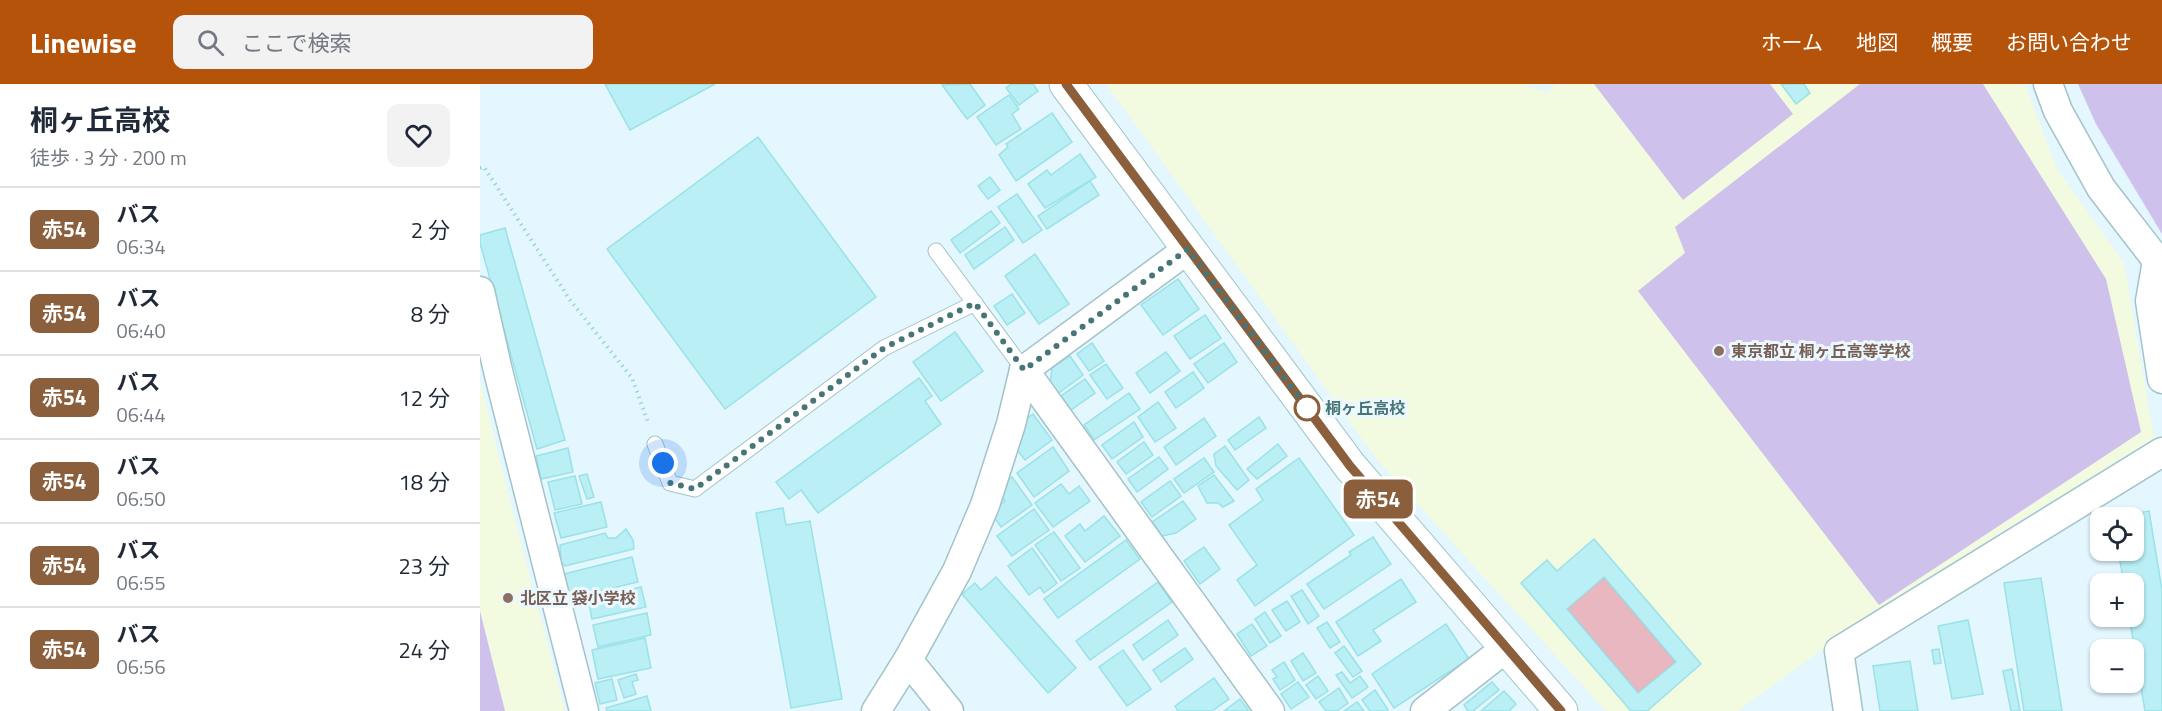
<!DOCTYPE html>
<html lang="ja">
<head>
<meta charset="utf-8">
<style>
  body { margin:0; font-family:"Titillium Web","Noto Sans JP",sans-serif; background:#f2f2f3; color:#1f2937; height:100vh; display:flex; flex-direction:column; font-size:22px; white-space:nowrap }
  * { box-sizing:border-box; margin:0 }
  p { font-size:20px; color:#747a83 }
  .icon { flex:none; width:33px; height:33px; fill:none; stroke:currentColor; stroke-width:2; stroke-linecap:round; stroke-linejoin:round }
  .map { position:relative; flex:1; overflow:hidden }
  .panel { display:flex; flex-direction:column; background:#fff; width:480px }
  .panel>* { flex:none }
  .badge { padding:0 12px; border-radius:9px; font-size:21px; line-height:39px }
  .controls { position:absolute; left:1610px; top:423px; display:grid; gap:12px }
  .controls a { display:grid; place-items:center; width:54px; height:54px; border-radius:12px; background:#fff; box-shadow:0 2px 4px #0004; font-size:30px }
  .you { position:absolute; width:30px; height:30px; margin:-15px; border:4px solid #fff; border-radius:50%; background:#1a73e8; box-shadow:0 0 0 9px #1a73e833 }
  .map>.badge { position:absolute; translate:-50% -50%; box-shadow:0 0 0 3px #fff }
  .round { display:grid; place-items:center; flex:none; width:63px; height:63px; border-radius:12px; background:#f2f2f3 }
  .overview { display:flex; align-items:center; justify-content:space-between; height:102px; padding:0 30px }
  h1 { font-size:28px; font-weight:700; line-height:45px }
  ul { padding:0; list-style:none }
  li { display:flex; align-items:center; gap:18px; height:84px; padding:0 30px; border-top:2px solid #e0e1e3 }
  li div { flex:1 }
  li b { display:block; font-size:22px }
  li em { font-style:normal }
  li .badge { min-width:66px; font-weight:700; text-align:center }
  header { display:flex; align-items:center; gap:36px; box-sizing:border-box; height:84px; padding:0 30px; background:#b45309; color:#fff }
  header strong { font-size:28px }
  nav { display:flex; gap:33px; margin-inline-start:auto; font-size:21px }
  .search { width:420px; height:54px; background:#f2f2f3; display:flex; align-items:center; gap:15px; box-sizing:border-box; padding:0 21px; border-radius:12px; color:#747a83; font-size:22px }
  main { display:flex; flex:1; min-height:0 }
  .map>svg:first-child { display:block }
</style>
</head>
<body>
<header>
<strong>Linewise</strong>
<div class="search"><svg class="icon" aria-label="search" viewBox="0 0 24 24"><circle cx="10" cy="10" r="6"/><path d="M15 15l6 6"/></svg>ここで検索</div>
<nav><a>ホーム</a><a>地図</a><a>概要</a><a>お問い合わせ</a></nav>
</header>
<main>
<section class="panel">
<div class="overview"><div><h1>桐ヶ丘高校</h1><p>徒歩 · 3 分 · 200 m</p></div><a class="round"><svg class="icon" aria-label="heart" viewBox="0 0 24 24"><path d="M12 20l-8-8c-3-5 5-10 8-4 3-6 11-1 8 4z"/></svg></a></div>
<ul>
<li><span class="badge" style="background:#8b5e3c;color:#fff">赤54</span><div><b>バス</b><p>06:34</p></div><em>2 分</em></li>
<li><span class="badge" style="background:#8b5e3c;color:#fff">赤54</span><div><b>バス</b><p>06:40</p></div><em>8 分</em></li>
<li><span class="badge" style="background:#8b5e3c;color:#fff">赤54</span><div><b>バス</b><p>06:44</p></div><em>12 分</em></li>
<li><span class="badge" style="background:#8b5e3c;color:#fff">赤54</span><div><b>バス</b><p>06:50</p></div><em>18 分</em></li>
<li><span class="badge" style="background:#8b5e3c;color:#fff">赤54</span><div><b>バス</b><p>06:55</p></div><em>23 分</em></li>
<li><span class="badge" style="background:#8b5e3c;color:#fff">赤54</span><div><b>バス</b><p>06:56</p></div><em>24 分</em></li>
</ul>
</section>
<div class="map">
<svg width="1682" height="627" viewBox="0 0 1682 627">
  <rect width="100%" height="100%" fill="#e4f6fe"/>
  <g fill="#f2fae0">
    <polygon points="626,0 1045,0 1068,9 1075,0 1545,0 1577,85 1644,179 1674,354 1400,523 1258,627 1126,627 898,377"/>
    <polygon points="0,296 26,401 85,627 0,627"/>
  </g>
  <g fill="#cec1ec">
    <polygon points="1114,0 1290,0 1313,30 1203,116"/>
    <polygon points="1380,0 1503,0 1626,195 1661,348 1399,521 1158,207 1205,169 1195,143"/>
    <polygon points="1598,0 1682,0 1682,150 1616,40"/>
    <polygon points="0,527 25,627 0,627"/>
  </g>
  <polygon fill="#e9b7bf" stroke="#db9ca6" stroke-width="1.5" points="1124,493 1196,578 1158,609 1087,525"/>
  <g fill="#baeff5" stroke="#99e2e8" stroke-width="1.5" fill-rule="evenodd">
    <polygon points="125,0 235,0 150,46"/>
    <polygon points="490,0 505,21 487,35 462,1"/>
    <polygon points="531,0 553,0 558,7 539,21 526,4"/>
    <polygon points="1301,0 1324,0 1330,9 1316,20"/>
    <polygon points="529,11 539,25 532,30 541,45 516,61 497,33"/>
    <polygon points="572,29 592,58 536,97 519,71 528,63 526,60"/>
    <polygon points="278,53 396,213 245,325 127,165"/>
    <polygon points="600,70 616,93 565,124 548,100 567,86 571,91"/>
    <polygon points="510,93 520,106 508,115 498,102"/>
    <polygon points="610,97 619,111 567,145 558,132"/>
    <polygon points="537,110 562,146 543,159 518,123"/>
    <polygon points="511,127 520,139 480,169 471,156"/>
    <polygon points="525,143 534,156 494,185 485,171"/>
    <polygon points="25,144 85,356 57,365 0,159 0,151"/>
    <polygon points="555,170 589,220 559,240 525,192"/>
    <polygon points="698,195 719,225 683,251 661,221"/>
    <polygon points="532,210 545,229 527,241 514,222"/>
    <polygon points="725,231 741,254 710,275 694,252"/>
    <polygon points="475,248 503,287 461,317 433,278"/>
    <polygon points="612,259 624,277 609,287 597,270"/>
    <polygon points="744,259 757,278 728,299 714,280"/>
    <polygon points="686,268 700,287 670,309 656,289"/>
    <polygon points="590,272 603,291 576,311 570,300 572,284"/>
    <polygon points="626,280 643,304 627,315 610,291"/>
    <polygon points="713,288 724,304 696,324 685,308"/>
    <polygon points="439,294 452,312 445,317 461,340 338,429 321,406 309,415 296,398"/>
    <polygon points="605,295 615,309 591,326 581,312"/>
    <polygon points="649,309 660,325 614,356 604,341"/>
    <polygon points="678,318 696,344 675,358 658,333"/>
    <polygon points="553,330 572,356 545,376 531,358 536,342"/>
    <polygon points="779,333 786,344 755,366 748,356"/>
    <polygon points="724,334 736,352 696,381 684,363"/>
    <polygon points="654,338 663,353 632,375 622,361"/>
    <polygon points="664,358 673,371 646,390 637,378"/>
    <polygon points="798,360 807,372 777,395 767,385"/>
    <polygon points="745,362 769,396 757,406 736,382 734,370"/>
    <polygon points="573,363 589,387 554,413 537,389"/>
    <polygon points="88,364 93,388 61,395 56,372"/>
    <polygon points="679,373 688,385 657,408 648,395"/>
    <polygon points="724,374 734,388 704,409 694,395"/>
    <polygon points="819,374 874,451 775,522 757,496 777,481 749,441 783,416 776,405"/>
    <polygon points="107,390 114,413 107,415 99,392"/>
    <polygon points="734,391 754,417 743,423 738,419 727,419 718,402"/>
    <polygon points="95,392 102,420 75,426 68,398"/>
    <polygon points="532,393 552,421 521,443 510,428 525,417 517,404"/>
    <polygon points="690,397 701,412 672,433 661,418"/>
    <polygon points="581,400 589,410 599,402 610,417 573,443 555,419"/>
    <polygon points="703,417 716,435 696,449 682,452 672,438"/>
    <polygon points="121,418 127,443 81,454 74,429"/>
    <polygon points="303,424 306,441 330,437 362,615 311,624 276,429"/>
    <polygon points="554,425 569,446 532,472 517,452"/>
    <polygon points="1669,427 1682,506 1682,627 1665,627 1649,532 1653,532 1653,500 1644,500 1638,466 1653,466 1653,434 1633,433"/>
    <polygon points="624,432 640,452 605,478 585,452 600,440 605,447"/>
    <polygon points="146,445 153,456 154,465 85,482 81,478 80,461 125,449 128,454 136,454"/>
    <polygon points="574,448 600,484 581,497 555,461"/>
    <polygon points="893,453 911,480 844,525 827,500 871,471 869,468"/>
    <path d="M 1114,455 L 1221,580 L 1167,627 L 1151,627 L 1041,499 L 1067,476 L 1077,487 ZM 1124,493 L 1196,578 L 1158,609 L 1087,525 Z"/>
    <polygon points="646,456 660,475 578,534 564,515"/>
    <polygon points="724,463 740,485 720,500 704,477"/>
    <polygon points="552,464 577,499 564,509 560,503 549,511 528,482"/>
    <polygon points="152,473 158,498 90,514 84,490"/>
    <polygon points="516,493 596,584 568,609 482,510 495,499 501,506"/>
    <polygon points="1561,494 1582,627 1544,627 1524,499"/>
    <polygon points="921,495 936,518 893,546 901,557 878,572 856,538"/>
    <polygon points="678,498 692,518 610,576 596,557"/>
    <polygon points="161,503 166,523 112,535 108,515"/>
    <polygon points="822,506 839,532 828,540 811,512"/>
    <polygon points="807,517 820,538 806,547 792,526"/>
    <polygon points="785,528 801,552 790,559 775,535"/>
    <polygon points="167,529 171,551 118,563 113,541"/>
    <polygon points="688,536 698,551 663,576 653,561"/>
    <polygon points="1488,536 1503,610 1472,615 1458,542"/>
    <polygon points="847,538 860,558 850,564 837,544"/>
    <polygon points="772,540 787,562 771,572 757,550"/>
    <polygon points="966,540 989,575 914,624 892,590"/>
    <polygon points="165,554 171,584 118,595 112,566"/>
    <polygon points="864,562 882,587 873,593 855,569"/>
    <polygon points="705,564 713,575 681,598 673,586"/>
    <polygon points="1459,565 1461,579 1454,580 1452,566"/>
    <polygon points="643,566 671,605 647,622 619,583"/>
    <polygon points="823,569 836,589 823,597 811,577"/>
    <polygon points="1430,577 1438,627 1400,627 1393,582"/>
    <polygon points="804,578 815,596 800,606 793,595 797,593 792,586"/>
    <polygon points="1532,585 1540,627 1531,627 1523,587"/>
    <polygon points="862,588 870,599 880,592 888,603 872,614 856,591"/>
    <polygon points="156,590 158,596 152,598 156,610 144,614 138,596"/>
    <polygon points="838,592 848,607 836,615 826,601"/>
    <polygon points="734,594 749,615 732,627 698,627 695,622"/>
    <polygon points="132,595 137,616 120,620 115,599"/>
    <polygon points="818,598 829,613 811,625 801,610"/>
    <polygon points="1012,598 1019,606 993,627 988,627 984,621"/>
    <polygon points="859,604 868,619 857,627 846,627 839,618"/>
    <polygon points="895,606 908,626 907,627 890,627 882,616"/>
    <polygon points="1024,607 1036,620 1029,627 1001,627"/>
    <polygon points="167,612 171,627 127,627 126,624"/>
    <polygon points="760,615 769,627 744,627"/>
    <polygon points="877,618 884,627 864,627"/>
  </g>
  <g fill="none" stroke-linecap="round" stroke-linejoin="round">
    <defs>
      <g id="lane">
        <polyline points="456,167 544,286"/>
        <polyline points="175,360 190,399 215,405 404,264 495,219"/>
      </g>
      <g id="street">
        <polyline points="1568,0 1578,27 1621,104 1682,183"/>
        <polyline points="1677,177 1670,217 1682,295"/>
        <polyline points="0,207 18,287 104,627"/>
        <polyline points="544,286 790,627"/>
        <polyline points="428,576 469,627"/>
        <polyline points="396,627 428,576 477,487 505,421 531,340 544,286 708,165"/>
        <polyline points="945,627 1026,564"/>
        <polyline points="1368,627 1359,567 1682,368"/>
      </g>
      <polyline id="secondary" points="586,0 870,382 1081,627"/>
    </defs>
    <use href="#lane" stroke="#a2c3c9" stroke-width="17"/>
    <use href="#street" stroke="#a2c3c9" stroke-width="31"/>
    <use href="#secondary" stroke="#9fc6cc" stroke-width="35"/>
    <polyline stroke="#9cd5da" stroke-width="4" stroke-dasharray="1.5 4.5" stroke-linecap="butt" points="0,84 4,83 90,216 152,294 169,341"/>
    <use href="#lane" stroke="#fff" stroke-width="15"/>
    <use href="#street" stroke="#fff" stroke-width="28"/>
    <use href="#secondary" stroke="#fff" stroke-width="33"/>
  </g>
  <g fill="none" stroke-linecap="round" stroke-linejoin="round">
    <defs>
      <polyline id="line" points="586,0 870,382 1081,627"/>
    </defs>
    <use href="#line" stroke="#fff" stroke-width="14"/>
    <use href="#line" stroke="#8b5e3c" stroke-width="9"/>
    <polyline stroke="#487578" stroke-width="6" stroke-dasharray="0 10.8" points="183,379 190,399 215,405 404,264 495,219 544,286 708,165 830,328 827,324"/>
  </g>
  <g fill="#8d6e63" stroke="#ebf9ff" stroke-width="2">
    <circle cx="1239" cy="267" r="6"/>
    <circle cx="28" cy="514" r="6"/>
  </g>
  <circle fill="#fff" stroke="#8b5e3c" stroke-width="3" cx="827" cy="324" r="12"/>
  <g text-anchor="middle" dominant-baseline="central" stroke-width="6" stroke-linejoin="round" paint-order="stroke">
    <g font-size="16" font-weight="bold" fill="#785e54" stroke="#ebf9ff" text-anchor="start">
      <text x="1251" y="267">東京都立 桐ヶ丘高等学校</text>
      <text x="40" y="514">北区立 袋小学校</text>
    </g>
    <g font-size="16" font-weight="bold" fill="#487578" stroke="#ebf9ff" text-anchor="start">
      <text x="845" y="324">桐ヶ丘高校</text>
    </g>
  </g>
</svg>
<div class="controls">
<a><svg class="icon" aria-label="locate" viewBox="0 0 24 24"><circle cx="12" cy="12" r="6"/><path d="M12 2v4M12 18v4M2 12h4M18 12h4"/></svg></a>
<a>+</a>
<a>−</a>
</div>
<div class="you" style="left:183px;top:379px"></div>
<b class="badge" style="left:898px;top:415px;background:#8b5e3c;color:#fff">赤54</b>
</div>
</main>
</body>
</html>
